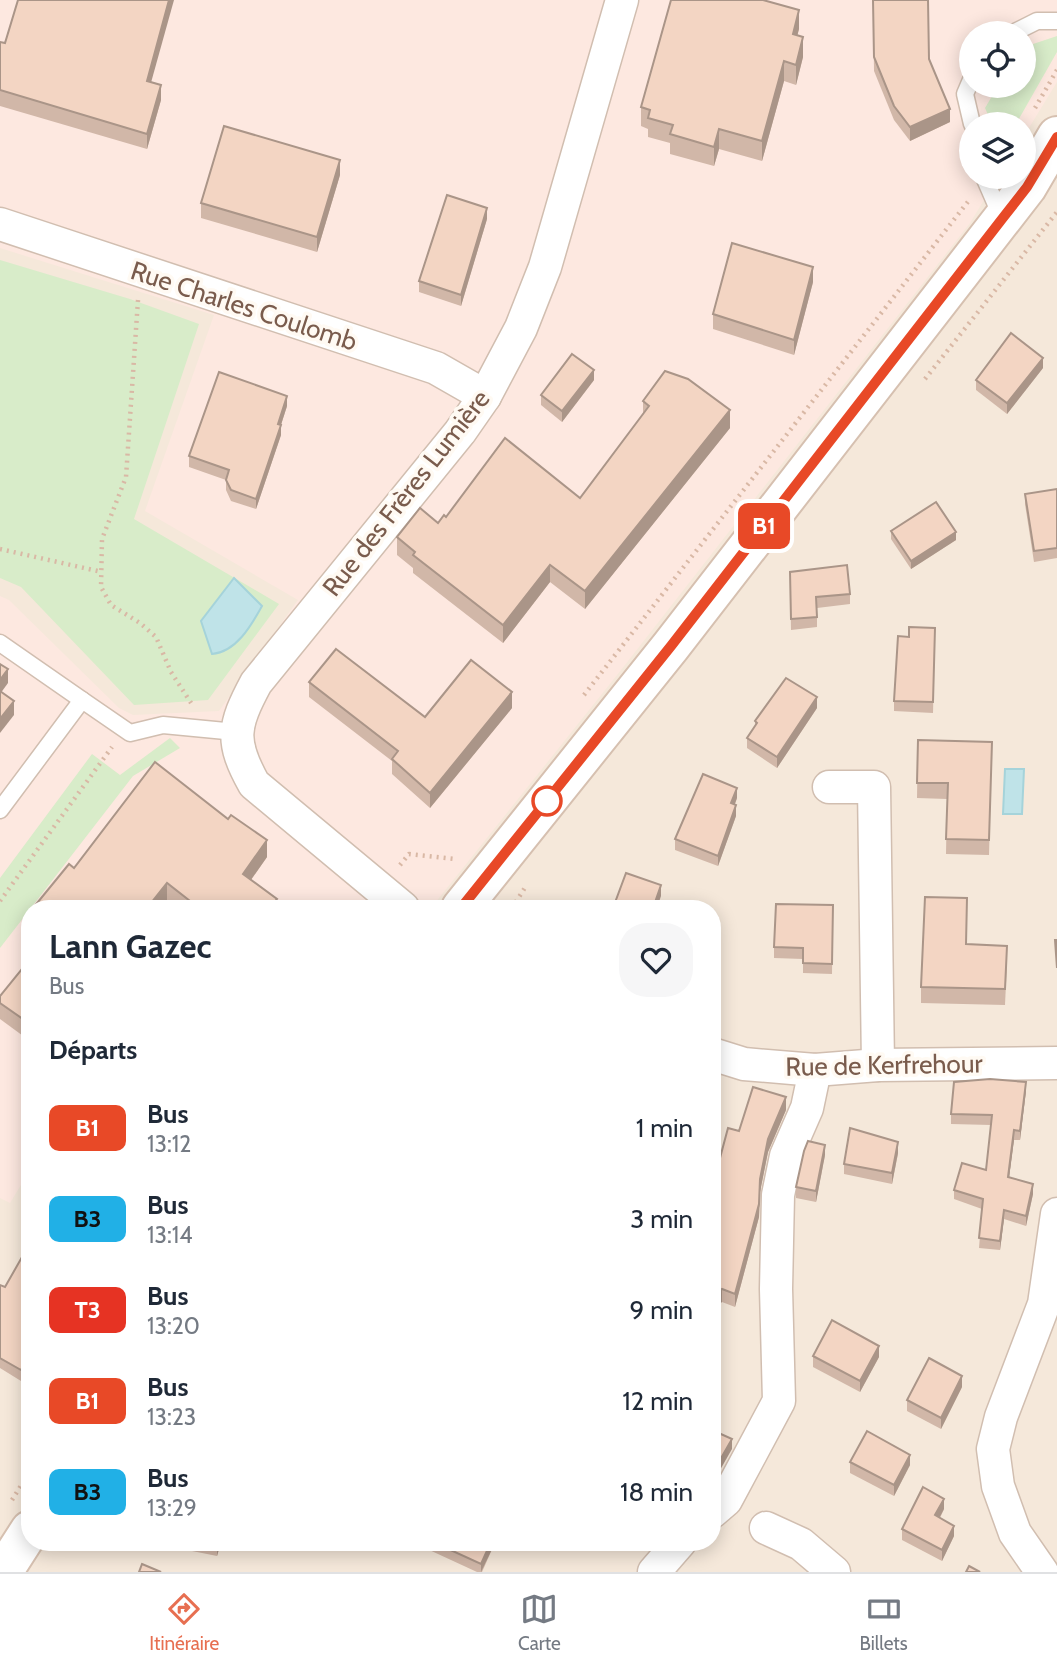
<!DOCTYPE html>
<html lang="fr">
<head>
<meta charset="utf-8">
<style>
  body { margin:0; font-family:Cabin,sans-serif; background:#f6f6f7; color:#1f2937; height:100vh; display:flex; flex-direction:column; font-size:26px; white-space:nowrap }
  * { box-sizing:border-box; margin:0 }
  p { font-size:23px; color:#747a83 }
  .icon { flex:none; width:38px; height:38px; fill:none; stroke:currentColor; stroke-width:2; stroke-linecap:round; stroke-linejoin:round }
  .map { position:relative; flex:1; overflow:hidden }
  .drawer { position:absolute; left:21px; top:900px; width:700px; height:651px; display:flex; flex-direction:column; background:#fff; border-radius:28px; box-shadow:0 4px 18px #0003 }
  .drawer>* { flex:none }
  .badge { padding:0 14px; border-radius:10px; font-size:24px; line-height:46px }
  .fabs { position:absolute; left:959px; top:21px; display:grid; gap:14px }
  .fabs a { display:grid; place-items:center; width:77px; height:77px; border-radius:50%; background:#fff; box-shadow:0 4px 18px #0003; font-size:35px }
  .map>.badge { position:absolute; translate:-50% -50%; box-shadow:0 0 0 4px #fff }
  h2 { padding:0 28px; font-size:26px; line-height:63px }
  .round { display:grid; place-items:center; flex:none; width:74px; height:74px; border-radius:28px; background:#f6f6f7 }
  .summary { display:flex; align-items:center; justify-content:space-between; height:119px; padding:0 28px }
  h1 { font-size:33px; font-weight:800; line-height:52px }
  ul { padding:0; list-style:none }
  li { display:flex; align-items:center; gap:21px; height:91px; padding:0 28px }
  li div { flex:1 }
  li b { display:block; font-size:26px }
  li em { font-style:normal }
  li .badge { min-width:77px; font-weight:700; text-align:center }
  .tab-bar { display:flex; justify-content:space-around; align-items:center; height:98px; border-top:2px solid #e0e1e3; background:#fff; font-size:19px; color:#747a83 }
  .tab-bar a { display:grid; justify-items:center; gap:4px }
  .tab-bar .active { color:#e76f51 }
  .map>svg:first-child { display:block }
</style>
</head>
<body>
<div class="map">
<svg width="1057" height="1572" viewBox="0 0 1057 1572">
  <rect width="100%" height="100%" fill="#fdf6ec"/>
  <path fill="#f5e8da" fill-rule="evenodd" d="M 0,0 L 1057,0 L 1057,1572 L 0,1572 ZM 971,33 L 1024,33 L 1024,86 L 971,86 ZM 971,124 L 1024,124 L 1024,177 L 971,177 ZM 30,908 L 712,908 L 712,1542 L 30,1542 Z"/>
  <path fill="#fde8e0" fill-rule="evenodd" d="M 0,0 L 1057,0 L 1057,82 L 1024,136 L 1024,124 L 971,124 L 971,177 L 998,177 L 970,223 L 621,670 L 431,908 L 30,908 L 30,1170 L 10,1203 L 0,1198 L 0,596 L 9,600 L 119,708 L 133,715 L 219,711 L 298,600 L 145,511 L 214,315 L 0,248 ZM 971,33 L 1024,33 L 1024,86 L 971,86 Z"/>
  <g fill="#d8ecc9">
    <polygon points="1057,36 1057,52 1016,124 992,124 985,108 998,86 1024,86 1024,47"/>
    <polygon points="0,260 130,299 199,324 134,519 279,604 208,700 134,705 21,587 0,578"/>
    <polygon points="170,738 180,748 133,776 0,948 0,878 92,754 120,775"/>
  </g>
  <g fill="#bfe3e8" stroke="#a5d3da" stroke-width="2">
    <path d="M 234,578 L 262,606 C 251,626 236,652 212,654 L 201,621 Z"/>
    <polygon points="1005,769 1024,769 1022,814 1003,814"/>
  </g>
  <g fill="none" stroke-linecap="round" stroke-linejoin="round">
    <defs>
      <g id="service">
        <polyline points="1013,33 1037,21 1057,21"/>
        <polyline points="971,80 965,94 972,124"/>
        <polyline points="984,177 1001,216"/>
        <polyline points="0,643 82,700"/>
        <polyline points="0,810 82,700 130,733 163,725 236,732"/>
      </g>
      <g id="minor">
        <polyline points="0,224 436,368 485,396"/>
        <polyline points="829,787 874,787 878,1065"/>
        <path d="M 403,908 L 254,784 C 230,741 233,726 256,683 L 460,432 L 485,396 L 521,328 L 545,267 L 622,0"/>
        <polyline points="712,1054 744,1064 815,1070 878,1065 1057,1063"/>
        <polyline points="712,1512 726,1500 779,1401 776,1289 778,1195 786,1156 807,1108 815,1070"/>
        <polyline points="766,1528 801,1544 834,1572"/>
        <polyline points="654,1572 680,1542"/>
        <polyline points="1042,1572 1015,1533 998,1486 993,1449 1001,1417 1044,1304 1057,1214"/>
      </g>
      <g id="secondary">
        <polyline points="461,908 671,646 1027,187 1057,136"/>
        <polyline points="3,1572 30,1530"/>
      </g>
    </defs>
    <use href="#service" stroke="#d1beb0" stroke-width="19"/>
    <use href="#minor" stroke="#d1beb0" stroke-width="35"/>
    <use href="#secondary" stroke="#d6c0b0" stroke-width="42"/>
    <g stroke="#d9b8a5" stroke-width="4.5" stroke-dasharray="2 5" stroke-linecap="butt">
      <polyline points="1035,108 1057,70"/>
      <polyline points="138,300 126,477 102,539 101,587 111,605 140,623 156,637 171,672 193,706"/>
      <polyline points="925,379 1057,212"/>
      <polyline points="0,549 102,572"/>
      <polyline points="584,695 970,199"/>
      <polyline points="400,865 409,854 455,859"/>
      <polyline points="0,901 112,747"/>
      <polyline points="512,908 526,886"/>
      <polyline points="12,1500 30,1471"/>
    </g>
    <use href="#service" stroke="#fff" stroke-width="16"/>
    <use href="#minor" stroke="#fff" stroke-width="32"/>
    <use href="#secondary" stroke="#fff" stroke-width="38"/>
  </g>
  <g fill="#d1b7a8">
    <polygon points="873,0 929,59 950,122 910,141 894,120 874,71"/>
    <polygon points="799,29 797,35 803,57 796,85 784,81 762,161 719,149 714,166 670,154 670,143 648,137 648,129 641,126 641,107"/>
    <polygon points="0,42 151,82 161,100 147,149 0,106"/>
    <polygon points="340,175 317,252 201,218 201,203"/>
    <polygon points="487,219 461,306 419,292 419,281"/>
    <polygon points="813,282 794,355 713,329 713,314"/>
    <polygon points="1043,368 1007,414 976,390 976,380"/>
    <polygon points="594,380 562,422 541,405 541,395"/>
    <polygon points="643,401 730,428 585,609 550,582 503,643 413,573 413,568 397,555 397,537 438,523 580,498 643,415"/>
    <polygon points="287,406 281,425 281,435 256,509 231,501 226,490 226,480 189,467 189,456"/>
    <polygon points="1057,489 1057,558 1034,562 1025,504 1025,494"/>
    <polygon points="891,531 956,540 911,569 891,539"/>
    <polygon points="790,572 850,594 850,604 817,608 817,627 791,630"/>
    <polygon points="935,628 933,713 894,711 894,701 909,637"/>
    <polygon points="309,682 425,717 512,708 430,808 392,774 392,761 309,697"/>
    <polygon points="817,708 777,768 747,748 747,738 755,726 755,721"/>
    <polygon points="918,740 992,742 989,855 946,854 947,799 917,798"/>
    <polygon points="737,798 735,804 736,816 718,866 675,850 675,839"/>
    <polygon points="267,857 251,880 277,908 178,908 167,900 161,908 33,908 74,868"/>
    <polygon points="833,905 832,974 803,973 803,959 774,958 774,947"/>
    <polygon points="30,912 30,935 27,933 27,916"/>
    <polygon points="966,944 1007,962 1005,1005 921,1003 921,987"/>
    <polygon points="30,959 30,1041 0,1019 0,996"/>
    <polygon points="1026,1091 1020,1140 1014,1140 1009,1177 1033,1194 1026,1226 1004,1219 1000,1250 979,1248 982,1209 954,1199 954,1190 986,1170 991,1125 951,1124 951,1114"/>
    <polygon points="786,1110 768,1152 760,1192 759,1217 735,1307 722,1302 715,1307 712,1306 712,1188 739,1131"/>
    <polygon points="898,1153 892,1184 844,1174 844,1164"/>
    <polygon points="825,1155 816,1202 796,1198 796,1187"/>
    <polygon points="30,1243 21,1381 0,1368 0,1285 5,1287"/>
    <polygon points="813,1356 879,1357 860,1392 813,1367"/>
    <polygon points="962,1387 941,1429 907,1411 907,1400"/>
    <polygon points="850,1462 910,1465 894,1496 850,1473"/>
    <polygon points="944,1509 940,1518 954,1536 942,1561 902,1540 902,1529"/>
    <polygon points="147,1542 221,1542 217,1556"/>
    <polygon points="267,1542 297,1542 297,1543 285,1542 284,1547"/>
    <polygon points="412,1542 494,1542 494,1545 482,1572 477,1572"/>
  </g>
  <g fill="#aa9588">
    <polygon points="169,0 174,0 147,97 147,81"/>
    <polygon points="799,10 799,29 793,53 793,34"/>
    <polygon points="803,37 803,57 796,85 796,65"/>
    <polygon points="784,61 784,81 762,161 762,141"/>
    <polygon points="161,85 161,100 147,149 147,134"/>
    <polygon points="950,109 950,122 910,141 910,127"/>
    <polygon points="719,129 719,149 714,166 714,147"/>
    <polygon points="340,160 340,175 317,252 317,237"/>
    <polygon points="487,208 487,219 461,306 461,295"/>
    <polygon points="813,267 813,282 794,355 794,340"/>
    <polygon points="1043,358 1043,368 1007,414 1007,403"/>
    <polygon points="594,370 594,380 562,422 562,411"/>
    <polygon points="287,396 287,406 278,434 278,424"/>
    <polygon points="730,410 730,428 585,609 585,591"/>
    <polygon points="281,425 281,435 256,509 256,499"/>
    <polygon points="956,532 956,540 911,569 911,561"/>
    <polygon points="550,565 550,582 503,643 503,625"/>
    <polygon points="8,669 8,683 0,694 0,680"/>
    <polygon points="512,692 512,708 430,808 430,793"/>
    <polygon points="817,697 817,708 777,768 777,757"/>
    <polygon points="14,701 14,715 0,733 0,719"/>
    <polygon points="737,788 737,798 731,814 731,803"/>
    <polygon points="736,805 736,816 718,866 718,856"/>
    <polygon points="267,840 267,857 243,891 243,874"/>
    <polygon points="167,883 167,900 161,908 147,908"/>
    <polygon points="661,885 661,896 657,908 653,908"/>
    <polygon points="1026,1082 1026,1091 1020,1140 1020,1131"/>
    <polygon points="786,1097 786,1110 768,1152 760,1192 759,1217 735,1307 735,1294 768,1139"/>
    <polygon points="1014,1130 1014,1140 1008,1186 1008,1177"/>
    <polygon points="898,1142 898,1153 892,1184 892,1173"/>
    <polygon points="825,1145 825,1155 816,1202 816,1191"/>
    <polygon points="1033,1184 1033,1194 1026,1226 1026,1216"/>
    <polygon points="1004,1210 1004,1219 1000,1250 1000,1241"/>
    <polygon points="722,1289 722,1302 715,1307 715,1294"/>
    <polygon points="879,1346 879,1357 860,1392 860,1381"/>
    <polygon points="30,1356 30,1367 21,1381 21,1370"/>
    <polygon points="962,1376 962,1387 941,1429 941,1418"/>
    <polygon points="732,1439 732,1449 712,1484 712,1474"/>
    <polygon points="910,1455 910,1465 894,1496 894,1485"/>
    <polygon points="944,1499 944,1509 935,1526 935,1515"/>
    <polygon points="954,1526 954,1536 942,1561 942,1550"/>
    <polygon points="217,1542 221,1542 217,1556"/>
    <polygon points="491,1542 494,1542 494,1545 481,1572 481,1564"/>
  </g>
  <g fill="#f3d5c3" stroke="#aa9588" stroke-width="2">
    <polygon points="18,0 169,0 147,81 161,85 147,134 0,90 0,42 5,43"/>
    <polygon points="671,0 763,0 799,10 793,34 803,37 796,65 784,61 762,141 719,129 714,147 670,134 673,125 648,118 650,110 641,107"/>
    <polygon points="873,0 928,0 929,59 950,109 910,127 894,106 874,57"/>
    <polygon points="224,126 340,160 317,237 201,203"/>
    <polygon points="447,195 487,208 461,295 419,281"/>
    <polygon points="732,243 813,267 794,340 713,314"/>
    <polygon points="1011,333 1043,358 1007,403 976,380"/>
    <polygon points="572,354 594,370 562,411 541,395"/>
    <polygon points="665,371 688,379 730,410 585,591 550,565 503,625 413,555 415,552 397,537 420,508 438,523 444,515 446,517 505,438 580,498 649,406 643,401"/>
    <polygon points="219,372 287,396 278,424 281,425 256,499 231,490 226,480 229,470 189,456"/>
    <polygon points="1057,489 1057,548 1034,551 1025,494"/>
    <polygon points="936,502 956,532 911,561 891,531"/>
    <polygon points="847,565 850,594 816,597 817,617 791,619 790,572"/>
    <polygon points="909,627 935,628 933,702 894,701 898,636 909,637"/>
    <polygon points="336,649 425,717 471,660 512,692 430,793 392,759 398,751 309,682"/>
    <polygon points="0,664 8,669 0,680"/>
    <polygon points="786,678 817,697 777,757 747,738 757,723 755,721"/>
    <polygon points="0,691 14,701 0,719"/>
    <polygon points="918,740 992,742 989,840 946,839 948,783 917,783"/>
    <polygon points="155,762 228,819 231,815 267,840 243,874 277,899 272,905 277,908 199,908 167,883 147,908 33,908 69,864 74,868"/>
    <polygon points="703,774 737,788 731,803 736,805 718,856 675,839"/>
    <polygon points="626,873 661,885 653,908 613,908"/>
    <polygon points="925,897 967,898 966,944 1007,946 1005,989 921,987"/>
    <polygon points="776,904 833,905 832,964 803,963 803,948 774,947"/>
    <polygon points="1055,940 1057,940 1057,968"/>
    <polygon points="30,959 30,1024 0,1003 0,996"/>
    <polygon points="990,1079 1026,1082 1020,1131 1014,1130 1008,1177 1033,1184 1026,1216 1004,1210 1000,1241 979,1238 983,1199 954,1190 962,1163 986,1170 992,1115 951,1114 954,1082"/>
    <polygon points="753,1087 786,1097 768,1139 760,1179 759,1204 735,1294 722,1289 715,1294 712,1293 712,1188 728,1128 739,1131"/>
    <polygon points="850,1128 898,1142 892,1173 844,1164"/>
    <polygon points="808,1141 825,1145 816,1191 796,1187 804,1151"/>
    <polygon points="30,1243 30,1356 21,1370 0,1358 0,1285 5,1287"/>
    <polygon points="832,1320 879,1346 860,1381 813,1356"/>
    <polygon points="929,1358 962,1376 941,1418 907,1400"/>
    <polygon points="712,1430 732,1439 712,1474"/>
    <polygon points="867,1431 910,1455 894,1485 850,1462"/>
    <polygon points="923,1487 944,1499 935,1515 954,1526 942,1550 902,1529"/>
    <polygon points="433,1542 491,1542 481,1564"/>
    <polygon points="142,1564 161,1572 139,1572"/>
    <polygon points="969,1566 980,1572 966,1572"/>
  </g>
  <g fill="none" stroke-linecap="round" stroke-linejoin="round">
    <defs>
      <polyline id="line" points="461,908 671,646 1002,219 1027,187 1057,137"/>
    </defs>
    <use href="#line" stroke="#fff" stroke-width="16"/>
    <use href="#line" stroke="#e84927" stroke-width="10"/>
  </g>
  <circle fill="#fff" stroke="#e84927" stroke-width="3.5" cx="547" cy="801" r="14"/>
  <g text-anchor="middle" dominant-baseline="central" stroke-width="7" stroke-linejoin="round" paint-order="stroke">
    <g font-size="26" fill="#7a5c4d" stroke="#fffaf3">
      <text transform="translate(244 306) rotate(18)">Rue Charles Coulomb</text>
      <text transform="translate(406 493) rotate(-52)">Rue des Frères Lumière</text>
      <text transform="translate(884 1065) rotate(-1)">Rue de Kerfrehour</text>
    </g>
  </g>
</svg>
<div class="fabs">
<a><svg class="icon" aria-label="locate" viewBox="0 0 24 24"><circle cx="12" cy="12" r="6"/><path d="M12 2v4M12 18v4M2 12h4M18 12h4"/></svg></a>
<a><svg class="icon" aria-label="layers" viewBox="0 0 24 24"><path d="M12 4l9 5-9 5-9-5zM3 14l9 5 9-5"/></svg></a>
</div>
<b class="badge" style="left:764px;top:526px;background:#e84927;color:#fff">B1</b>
<section class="drawer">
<div class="summary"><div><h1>Lann Gazec</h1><p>Bus</p></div><a class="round"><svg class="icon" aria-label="heart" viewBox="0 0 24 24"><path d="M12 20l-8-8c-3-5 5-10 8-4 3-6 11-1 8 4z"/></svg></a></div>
<h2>Départs</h2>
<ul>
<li><span class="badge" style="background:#e84927;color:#fff">B1</span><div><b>Bus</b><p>13:12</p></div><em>1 min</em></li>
<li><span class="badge" style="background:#21b0e6;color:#111">B3</span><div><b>Bus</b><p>13:14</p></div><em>3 min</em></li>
<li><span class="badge" style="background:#e63323;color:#fff">T3</span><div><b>Bus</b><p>13:20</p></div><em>9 min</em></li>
<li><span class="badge" style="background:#e84927;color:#fff">B1</span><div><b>Bus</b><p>13:23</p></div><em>12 min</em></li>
<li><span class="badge" style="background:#21b0e6;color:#111">B3</span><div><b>Bus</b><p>13:29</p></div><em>18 min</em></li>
</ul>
</section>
</div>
<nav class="tab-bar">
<a class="active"><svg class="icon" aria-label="directions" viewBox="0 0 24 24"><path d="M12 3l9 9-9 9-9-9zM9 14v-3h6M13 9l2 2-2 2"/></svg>Itinéraire</a>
<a><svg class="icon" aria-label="map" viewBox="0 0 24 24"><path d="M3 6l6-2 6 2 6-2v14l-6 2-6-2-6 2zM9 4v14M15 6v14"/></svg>Carte</a>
<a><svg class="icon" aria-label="tickets" viewBox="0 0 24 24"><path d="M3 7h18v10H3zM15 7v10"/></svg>Billets</a>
</nav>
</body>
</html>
